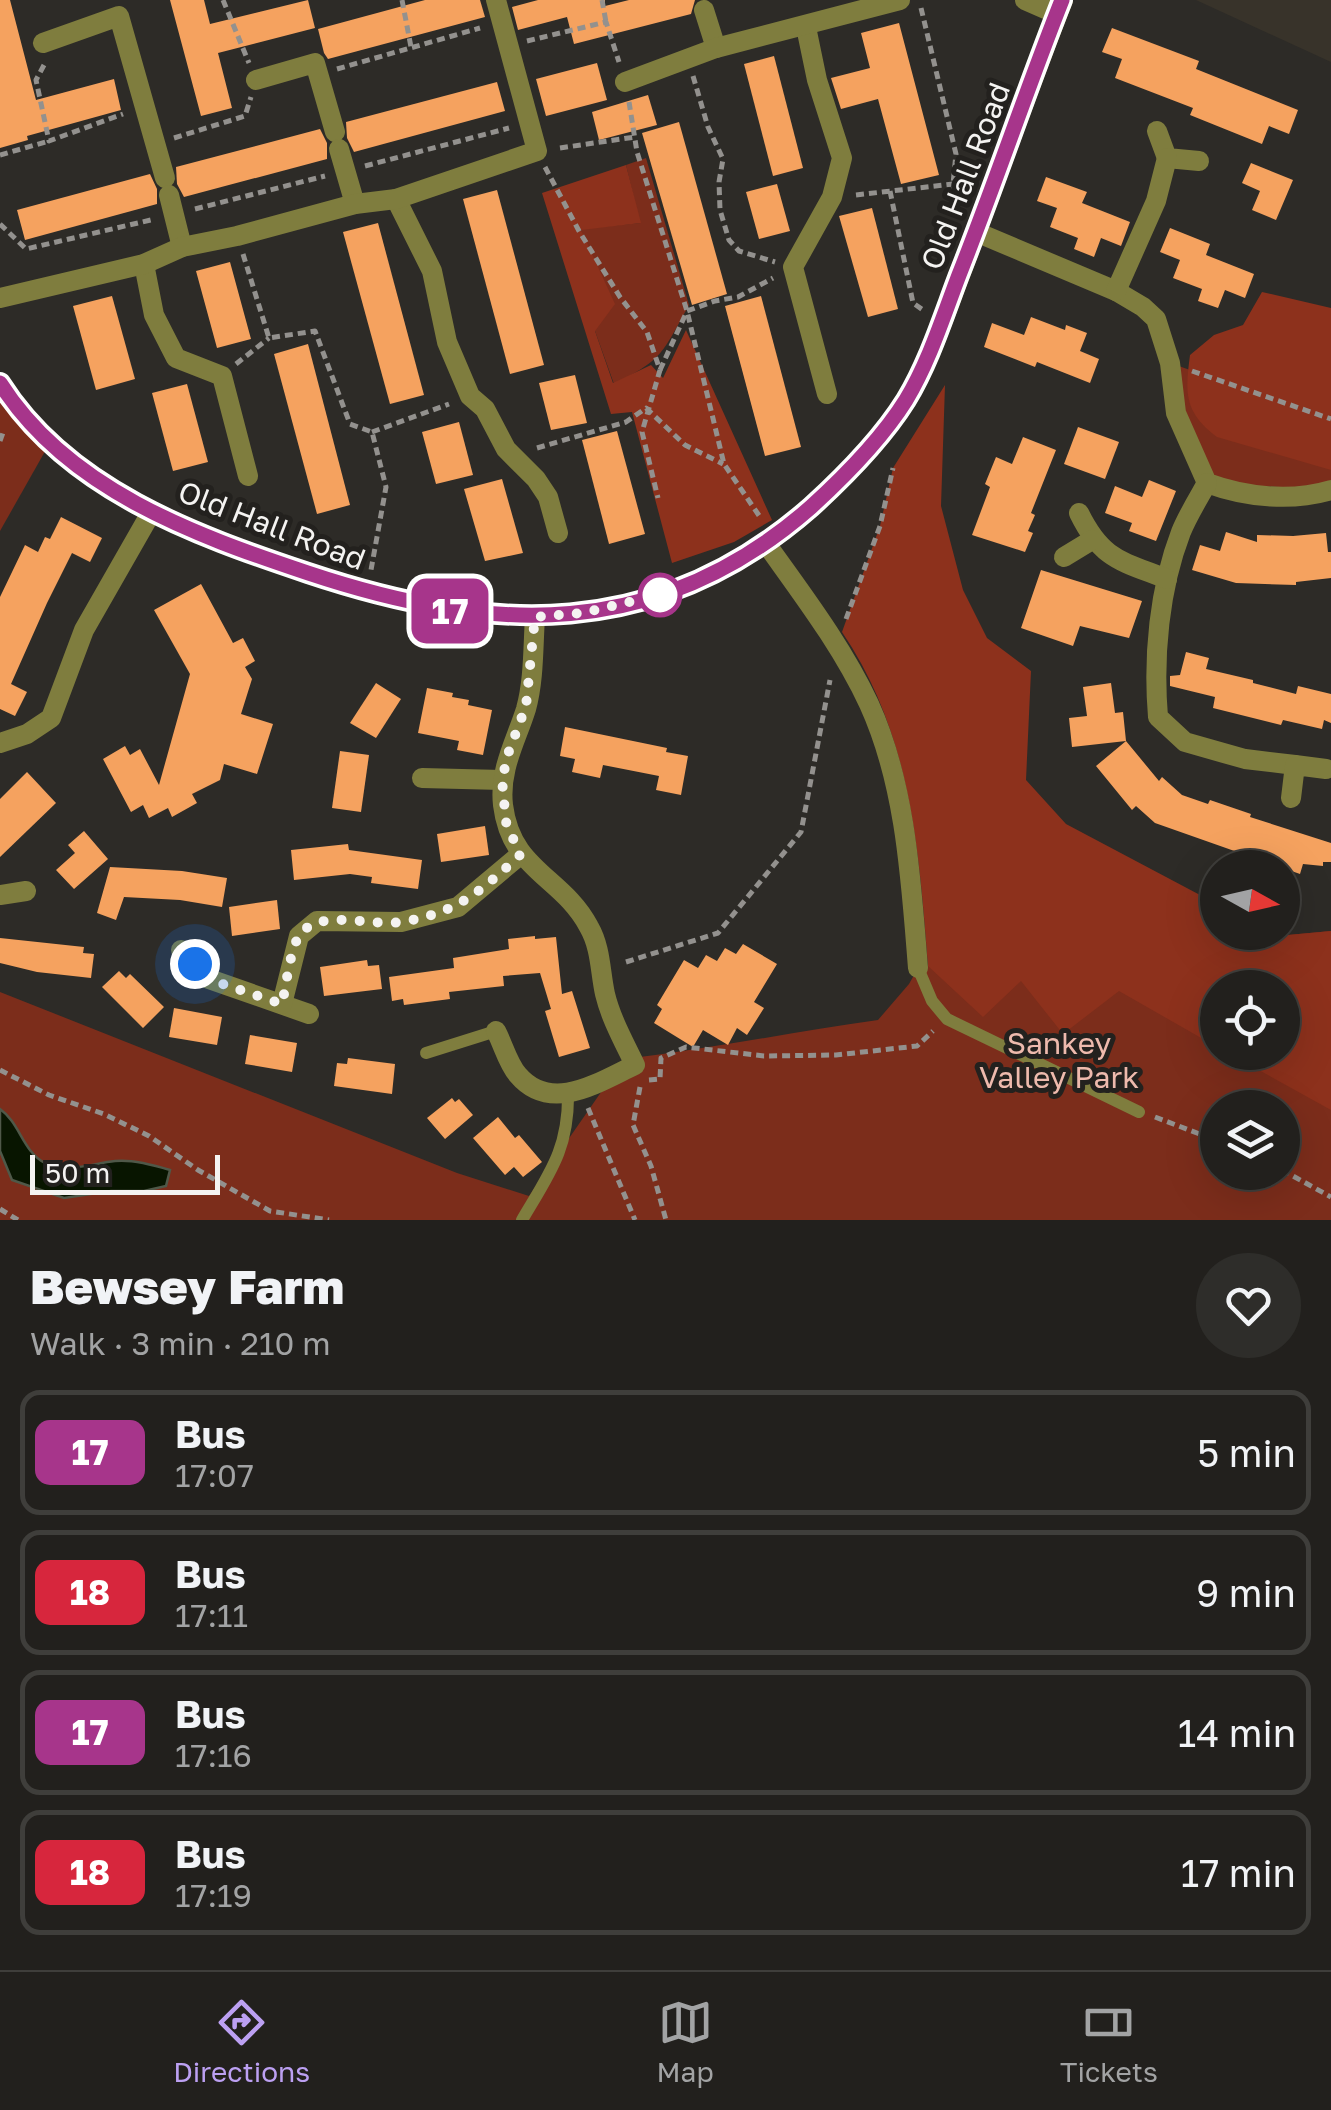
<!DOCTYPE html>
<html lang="en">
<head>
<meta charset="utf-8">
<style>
  body { margin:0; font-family:"Golos Text",sans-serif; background:#2e2d2a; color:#f1f3f6; height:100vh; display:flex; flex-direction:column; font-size:38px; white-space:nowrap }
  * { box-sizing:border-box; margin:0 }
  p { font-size:32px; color:#a2a3a4 }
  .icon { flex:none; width:55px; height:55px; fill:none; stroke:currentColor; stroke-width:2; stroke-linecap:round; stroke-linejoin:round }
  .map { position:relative; height:1220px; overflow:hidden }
  .sheet { display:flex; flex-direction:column; background:#22201d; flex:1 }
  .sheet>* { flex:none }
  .badge { padding:0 20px; border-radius:15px; font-size:35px; line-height:65px }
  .needle { width:65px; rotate:98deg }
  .buttons { position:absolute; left:1200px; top:850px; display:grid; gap:20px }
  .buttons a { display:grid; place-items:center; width:100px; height:100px; border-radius:50%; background:#22201d; box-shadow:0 10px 40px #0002,0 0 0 2px #3f3e3b; font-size:50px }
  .scale { position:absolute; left:30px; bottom:25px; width:190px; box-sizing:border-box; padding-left:10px; border:5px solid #f4f3f1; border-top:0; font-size:28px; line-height:35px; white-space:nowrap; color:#f4f3f1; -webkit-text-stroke:8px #23211e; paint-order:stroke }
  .you { position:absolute; width:50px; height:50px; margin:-25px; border:8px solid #fff; border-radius:50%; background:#1a73e8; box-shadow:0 0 0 15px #1a73e833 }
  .map>.badge { position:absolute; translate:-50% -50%; box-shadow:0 0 0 5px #fff }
  .round { display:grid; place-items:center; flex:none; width:105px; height:105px; border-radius:52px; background:#2e2d2a }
  .summary { display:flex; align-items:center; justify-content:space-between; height:170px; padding:0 30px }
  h1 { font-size:48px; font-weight:800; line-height:75px }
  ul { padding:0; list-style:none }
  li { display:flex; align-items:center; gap:30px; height:125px; margin:0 20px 15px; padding:0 10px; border:5px solid #3f3e3b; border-radius:20px }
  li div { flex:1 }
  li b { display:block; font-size:38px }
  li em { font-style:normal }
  li .badge { min-width:110px; font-weight:700; text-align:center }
  .menu { display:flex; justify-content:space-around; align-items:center; height:140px; border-top:2px solid #3f3e3b; background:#22201d; font-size:28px; color:#a2a3a4 }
  .menu a { display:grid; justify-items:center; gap:5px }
  .menu .current { color:#bca0f2 }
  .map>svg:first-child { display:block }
</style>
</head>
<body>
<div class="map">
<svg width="1331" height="1220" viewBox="0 0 1331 1220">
  <rect width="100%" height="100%" fill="#2d2b27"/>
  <polygon fill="#38332a" points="1196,0 1331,0 1331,62"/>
  <g fill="#7c2d1b" fill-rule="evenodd">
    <path d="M 646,158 L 689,305 C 662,353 664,359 614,384 L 595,331 L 581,229 L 640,223 L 626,165 Z"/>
    <polygon points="1170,363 1331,419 1331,490 1207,483"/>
    <polygon points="0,383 52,439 0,531"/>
    <path d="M 1331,931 L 1331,1220 L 0,1220 L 0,992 L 457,1173 L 529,1196 L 624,1059 C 709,1049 793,1032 878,1020 L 909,984 L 918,968 L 928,966 L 1218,932 L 1270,933 L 1277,936 ZM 1218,988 L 1282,988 L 1282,1052 L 1218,1052 ZM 1218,1108 L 1282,1108 L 1282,1172 L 1218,1172 Z"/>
  </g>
  <g fill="#8d311c">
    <polygon points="626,165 641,223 581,230 615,304 595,331 613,383 651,365 663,378 686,330 772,520 734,542 672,563 632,412 611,414 542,193"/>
    <path d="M 1262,292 L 1331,308 L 1331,470 L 1217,437 C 1184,412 1185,393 1190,355 L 1214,335 L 1243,325 Z"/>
    <path d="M 945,385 L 941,506 L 963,590 L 987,638 L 1031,671 L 1026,780 L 1066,824 L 1217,904 L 1218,932 L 1270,933 L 1277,936 L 1331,931 L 1331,1110 L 1228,1053 L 1282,1052 L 1282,988 L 1218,988 L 1217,1047 L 1119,991 L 1063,1034 L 1021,981 L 983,1017 L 928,966 C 919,848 910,732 842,632 L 880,526 L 893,468 Z"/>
  </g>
  <path fill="#081500" stroke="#4f5848" stroke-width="2.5" d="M 0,1109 C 20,1123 23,1152 45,1163 C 69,1174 93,1163 115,1161 C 133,1159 154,1165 170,1170 L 166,1186 L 144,1191 L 111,1191 L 64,1198 L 12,1180 L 0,1151 Z"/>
  <g fill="#f5a25f">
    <polygon points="0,0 10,0 36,100 114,79 121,110 27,136 28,140 0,148"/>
    <polygon points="170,0 204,0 210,24 308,0 315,28 218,53 232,108 201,116"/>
    <polygon points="425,0 480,0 485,17 328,59 324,53 318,29"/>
    <polygon points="538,0 605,0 605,6 629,0 695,0 691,14 574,44 567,17 518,30 512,7"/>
    <polygon points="899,23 939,175 901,184 878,99 841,109 831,78 870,68 861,33"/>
    <polygon points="1112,28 1199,61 1196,69 1298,110 1289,134 1269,126 1262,144 1190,115 1193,108 1115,78 1122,59 1102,52"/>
    <polygon points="774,56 803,168 773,176 744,64"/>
    <polygon points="597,63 607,100 546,116 536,79"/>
    <polygon points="497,82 505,111 354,152 347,138 346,122"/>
    <polygon points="648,95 657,125 599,140 592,112"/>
    <polygon points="679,122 727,294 692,305 642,133"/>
    <polygon points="320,129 327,143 327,159 184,197 177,184 176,167"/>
    <polygon points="1251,163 1293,180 1276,220 1252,210 1260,191 1242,183"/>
    <polygon points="150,174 157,189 157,204 25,240 17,210"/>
    <polygon points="1046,177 1087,192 1082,203 1130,222 1121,246 1101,238 1094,257 1074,249 1078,238 1050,227 1057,208 1037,201"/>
    <polygon points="777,184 790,231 759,239 746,192"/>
    <polygon points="497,190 544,365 510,374 463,199"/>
    <polygon points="872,208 898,309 868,317 839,216"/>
    <polygon points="378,223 424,395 390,404 343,232"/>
    <polygon points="1170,228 1210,244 1206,255 1254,274 1245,298 1225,290 1218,308 1198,301 1202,289 1173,278 1180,260 1160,252"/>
    <polygon points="230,262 251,339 217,348 196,271"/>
    <polygon points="112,296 135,379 96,390 73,306"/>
    <polygon points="761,296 801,447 765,456 725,306"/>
    <polygon points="1031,317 1065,330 1066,325 1087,333 1080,351 1099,359 1090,383 1037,362 1035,367 984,347 992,323 1024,335"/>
    <polygon points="308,344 350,505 317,514 274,354"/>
    <polygon points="575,375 587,423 551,430 539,383"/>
    <polygon points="187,384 208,462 173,471 152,393"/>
    <polygon points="459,422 473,475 436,484 422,432"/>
    <polygon points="1078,427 1119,442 1105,479 1064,464"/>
    <polygon points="617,431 645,534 609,544 582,440"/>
    <polygon points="1023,437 1056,450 1031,513 1035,515 1028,531 1033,533 1025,552 972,535 990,487 985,484 996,457 1012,464"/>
    <polygon points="502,479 523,553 485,561 464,489"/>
    <polygon points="1149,480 1176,491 1156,541 1129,531 1132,523 1105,513 1115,486 1142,497"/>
    <polygon points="61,517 102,538 90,562 72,553 47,603 11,684 27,692 15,716 0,709 0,597 25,545 38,552 45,537 50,539"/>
    <polygon points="1226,532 1257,542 1257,535 1293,536 1326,533 1328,552 1331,552 1331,578 1296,582 1296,585 1236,583 1192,570 1200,545 1220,551"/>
    <polygon points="1041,570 1142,601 1129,638 1080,626 1073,646 1021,628"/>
    <polygon points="201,584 233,643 243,638 255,661 245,667 252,679 241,714 273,724 257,774 224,764 220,780 192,794 197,803 172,817 168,808 149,818 143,805 131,812 103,759 125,746 130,755 140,749 159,785 190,674 154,610"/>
    <polygon points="1186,652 1209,658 1206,669 1253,680 1253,683 1296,694 1298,686 1331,694 1331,723 1324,720 1322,729 1283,720 1281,725 1213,708 1215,697 1170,686 1170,676 1180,675"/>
    <polygon points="376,683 401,699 376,738 350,723"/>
    <polygon points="1111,683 1115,713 1123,712 1126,741 1072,747 1069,718 1087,716 1083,687"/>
    <polygon points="427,688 453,693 452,697 469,700 468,705 492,710 483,755 457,750 459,741 418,733"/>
    <polygon points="565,727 667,748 666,752 688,756 681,795 656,790 659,776 603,765 600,778 572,772 575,759 560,756"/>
    <polygon points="1126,741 1159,781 1162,777 1182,795 1208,804 1210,800 1251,814 1250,817 1331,843 1331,862 1323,862 1323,866 1303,864 1300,874 1155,823 1136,806 1132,810 1096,766"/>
    <polygon points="340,751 369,755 361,812 332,808"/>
    <polygon points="27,772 56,803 0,857 0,799"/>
    <polygon points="485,826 489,855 441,862 437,834"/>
    <polygon points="84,831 108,859 74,889 56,870 75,853 68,845"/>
    <polygon points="348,844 349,850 422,860 418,889 371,883 372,877 350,874 294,880 291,850"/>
    <polygon points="110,867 182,871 227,878 222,907 180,900 124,897 116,920 97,913"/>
    <polygon points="277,900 280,929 232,936 229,907"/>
    <polygon points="535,936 535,939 556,937 562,994 572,991 590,1048 559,1057 545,1011 551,1009 540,973 503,976 504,986 449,992 450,999 404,1005 403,999 392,1001 389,977 454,968 453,958 509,949 508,939"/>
    <polygon points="0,938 84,947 83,953 94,954 91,978 37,972 0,963"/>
    <polygon points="743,944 777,964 754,1002 764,1008 747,1035 737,1028 728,1045 703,1030 693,1047 654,1023 662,1009 657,1005 684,960 698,968 706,955 717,961 725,948 736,954"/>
    <polygon points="367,960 368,966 379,965 382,989 324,996 320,967"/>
    <polygon points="119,971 126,978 130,974 164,1007 143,1028 102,987"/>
    <polygon points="174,1008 222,1017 217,1045 169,1037"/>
    <polygon points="250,1035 297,1043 292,1072 245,1064"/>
    <polygon points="348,1058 395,1064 392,1094 334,1086 337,1063 347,1064"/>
    <polygon points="452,1098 455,1102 459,1099 473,1115 445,1139 427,1118"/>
    <polygon points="498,1117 515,1138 519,1135 542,1162 523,1177 514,1167 505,1175 473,1138"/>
  </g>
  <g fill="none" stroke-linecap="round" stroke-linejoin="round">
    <g stroke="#93918e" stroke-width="5" stroke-dasharray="8 5" stroke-linecap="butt">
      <polyline points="223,0 249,63"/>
      <polyline points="402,0 411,47"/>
      <polyline points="602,0 606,22"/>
      <polyline points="921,8 956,154 953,184 958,217"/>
      <polyline points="527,41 606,22 619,62"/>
      <polyline points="44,65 36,80 49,141 123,114"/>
      <polyline points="337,69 480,28"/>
      <polyline points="693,76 708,127 723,159 719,182 720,210 729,240 739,251 775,262"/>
      <polyline points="629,102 637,152 687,311 724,464 760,517"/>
      <polyline points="174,138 245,116 251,97"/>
      <polyline points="560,148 635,137"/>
      <polyline points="0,155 49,141"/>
      <polyline points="365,166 509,128"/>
      <polyline points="545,167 579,231 620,297 647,332 660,370 642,432 658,498"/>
      <polyline points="890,191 913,303 923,310"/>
      <polyline points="856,195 953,184"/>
      <polyline points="195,209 325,176"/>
      <polyline points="0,224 26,249 155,219"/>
      <polyline points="243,254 269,338 315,331 350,424 372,432 386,487 371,570"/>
      <polyline points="236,364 269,338"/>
      <polyline points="660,370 687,311 715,301 738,297 773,278"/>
      <polyline points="1192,371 1331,419"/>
      <polyline points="372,432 449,404"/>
      <polyline points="0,441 4,430"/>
      <polyline points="537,448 626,422 646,408 685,445 723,464"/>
      <polyline points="846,619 880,526 893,468"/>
      <polyline points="626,962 718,933 801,832 830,680"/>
      <polyline points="0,1070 49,1095 104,1114 149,1136 198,1170 270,1211 329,1220"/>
      <polyline points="649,1080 660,1079 661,1058 686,1047 764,1056 836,1055 917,1046 933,1031"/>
      <polyline points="640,1087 633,1125 651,1166 666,1220"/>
      <polyline points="588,1108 635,1220"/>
      <polyline points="1155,1117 1218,1141"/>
      <polyline points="1282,1170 1331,1197"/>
      <polyline points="0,1209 18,1220"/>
    </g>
    <g stroke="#7f7d3e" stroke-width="12">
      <polyline points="918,968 932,1001 947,1019 1139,1112"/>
      <polyline points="426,1053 496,1031"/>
      <path d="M 522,1220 C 549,1174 569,1149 568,1093"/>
    </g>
    <g stroke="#7f7d3e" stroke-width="20">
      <polyline points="1025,0 1057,14"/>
      <polyline points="704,10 716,48"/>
      <polyline points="806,27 817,80 842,158 832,197 793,267 827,394"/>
      <polyline points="43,43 119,16 165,178"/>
      <polyline points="256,80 315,63 335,132"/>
      <polyline points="625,82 716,48 900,0"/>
      <polyline points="1157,131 1167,158 1199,161"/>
      <polyline points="339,149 355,204"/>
      <polyline points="169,195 182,247"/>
      <polyline points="396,199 432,271 447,342 470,396 485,409 506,449 536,479 548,497 558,533"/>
      <path d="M 976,232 L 1116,291 L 1143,307 L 1156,319 L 1170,363 L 1176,413 L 1207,483 C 1245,497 1291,502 1331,490"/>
      <polyline points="144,264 154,315 176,358 222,376 248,476"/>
      <polyline points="1116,291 1156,201 1167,158"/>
      <polyline points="0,298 144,264 182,247 237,236 355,204 396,199 537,151 496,0"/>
      <path d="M 1207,483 C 1198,499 1188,515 1181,532 C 1159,589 1153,657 1158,717 L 1185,742 L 1245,759 L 1295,765"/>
      <path d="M 1079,513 C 1102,560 1121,561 1167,579"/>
      <path d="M 765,542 C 802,594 842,646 869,704 C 906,785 911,881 918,968"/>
      <polyline points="1064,557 1092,540"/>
      <polyline points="0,743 27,734 51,718 84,630 152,511"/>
      <polyline points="422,778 502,780"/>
      <polyline points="1291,798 1295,765 1326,769"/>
      <polyline points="0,895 26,891"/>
      <polyline points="181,950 209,979 309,1014"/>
      <polyline points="282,1004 299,936 317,921 401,922 458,907 520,855"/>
      <path d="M 496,1031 C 503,1044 508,1064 518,1075 C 551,1114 599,1082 635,1065 C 624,1042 611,1019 605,994 C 600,971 601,948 589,927 C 562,876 511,871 503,805 C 499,769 516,741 526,709 C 534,680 533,647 535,617"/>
    </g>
    <path stroke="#7f7d3e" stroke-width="20" d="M 0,383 C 68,489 194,535 308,573 C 491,635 657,641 811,507 C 845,476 881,440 906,400 C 929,362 944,317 960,275 C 995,184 1027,91 1063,0"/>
  </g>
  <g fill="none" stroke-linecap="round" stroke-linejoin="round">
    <defs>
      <path id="line" d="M 0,383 C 67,489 194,535 308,573 C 491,634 657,642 811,507 C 845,476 881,440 906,400 C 929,362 943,317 959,275 C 995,184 1026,91 1062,0"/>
    </defs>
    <use href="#line" stroke="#fff" stroke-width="22"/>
    <use href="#line" stroke="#a7358b" stroke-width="15"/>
    <path stroke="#f4f3f1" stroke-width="10" stroke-dasharray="0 18" d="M 195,964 L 208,979 L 282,1004 C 286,987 290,950 299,936 C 318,907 371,927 401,922 C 457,913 480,892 520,855 L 506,822 L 502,780 L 508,754 L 526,706 L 535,617 L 583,613 L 667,593 L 660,595"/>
  </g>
  <circle fill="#fff" stroke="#a7358b" stroke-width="5" cx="660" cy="595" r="20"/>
  <g text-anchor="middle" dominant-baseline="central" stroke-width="10" stroke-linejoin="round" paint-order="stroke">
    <g font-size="30" fill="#f4f3f1" stroke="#23211e">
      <text transform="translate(965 176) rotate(-69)">Old Hall Road</text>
      <text transform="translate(272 525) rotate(21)">Old Hall Road</text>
    </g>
    <g font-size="30" fill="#eebaad" stroke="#23211e">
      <text x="1059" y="1043">Sankey<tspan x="1059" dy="34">Valley Park</tspan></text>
    </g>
  </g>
</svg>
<div class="buttons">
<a><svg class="needle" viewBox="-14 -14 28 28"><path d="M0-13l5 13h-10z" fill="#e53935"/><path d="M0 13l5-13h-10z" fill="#a2a3a4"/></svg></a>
<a><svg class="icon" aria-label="locate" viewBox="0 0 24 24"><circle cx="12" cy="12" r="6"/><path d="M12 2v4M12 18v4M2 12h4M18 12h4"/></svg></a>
<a><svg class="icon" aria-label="layers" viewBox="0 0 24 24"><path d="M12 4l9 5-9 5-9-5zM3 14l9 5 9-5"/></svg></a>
</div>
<div class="scale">50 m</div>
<div class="you" style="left:195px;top:964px"></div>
<b class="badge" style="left:450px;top:611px;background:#a7358b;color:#fff">17</b>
</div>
<section class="sheet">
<div class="summary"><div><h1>Bewsey Farm</h1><p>Walk · 3 min · 210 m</p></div><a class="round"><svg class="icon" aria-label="heart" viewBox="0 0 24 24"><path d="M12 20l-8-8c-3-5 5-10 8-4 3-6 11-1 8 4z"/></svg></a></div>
<ul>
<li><span class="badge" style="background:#a7358b;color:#fff">17</span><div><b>Bus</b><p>17:07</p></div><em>5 min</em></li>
<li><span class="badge" style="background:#d7263d;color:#fff">18</span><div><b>Bus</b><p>17:11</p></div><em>9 min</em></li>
<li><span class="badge" style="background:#a7358b;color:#fff">17</span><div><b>Bus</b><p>17:16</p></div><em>14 min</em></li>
<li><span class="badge" style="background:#d7263d;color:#fff">18</span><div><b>Bus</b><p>17:19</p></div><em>17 min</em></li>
</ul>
</section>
<nav class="menu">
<a class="current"><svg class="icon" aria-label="directions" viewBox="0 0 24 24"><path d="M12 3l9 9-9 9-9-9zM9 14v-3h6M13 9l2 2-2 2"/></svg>Directions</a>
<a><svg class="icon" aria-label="map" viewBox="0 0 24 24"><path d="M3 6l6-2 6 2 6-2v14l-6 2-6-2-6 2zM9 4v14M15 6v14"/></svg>Map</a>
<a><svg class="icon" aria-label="tickets" viewBox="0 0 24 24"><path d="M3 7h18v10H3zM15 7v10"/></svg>Tickets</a>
</nav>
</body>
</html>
